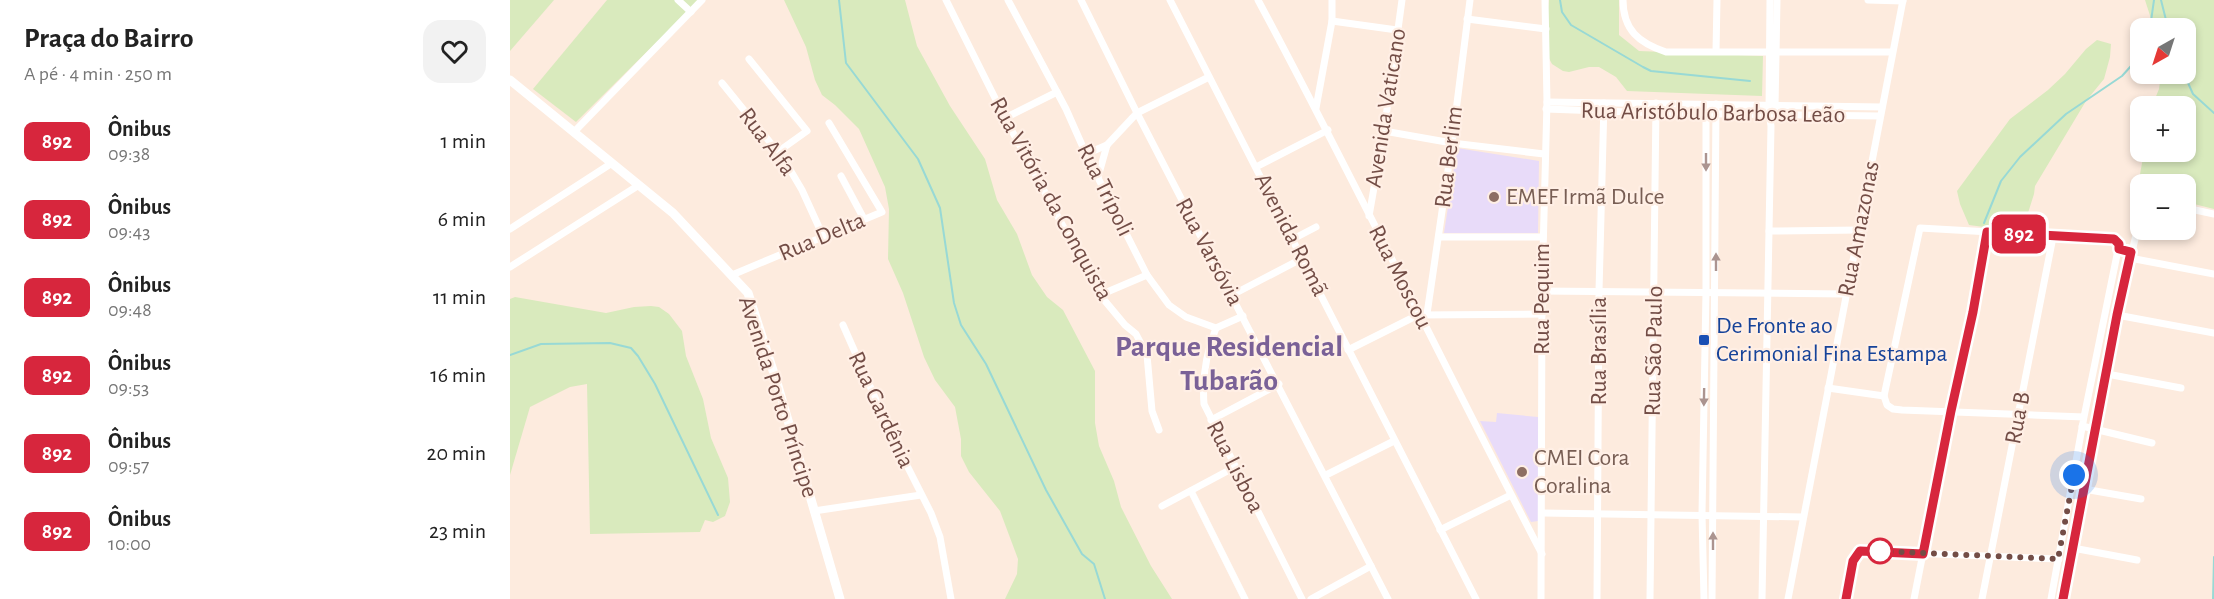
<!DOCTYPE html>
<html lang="pt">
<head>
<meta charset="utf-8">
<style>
  body { margin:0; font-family:"Alegreya Sans",sans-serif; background:#f2f2f2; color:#222; height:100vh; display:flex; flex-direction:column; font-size:22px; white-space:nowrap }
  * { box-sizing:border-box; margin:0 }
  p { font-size:20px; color:#767676 }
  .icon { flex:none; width:33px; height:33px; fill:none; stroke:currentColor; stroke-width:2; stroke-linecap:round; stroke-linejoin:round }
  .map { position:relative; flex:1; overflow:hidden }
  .panel { display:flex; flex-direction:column; background:#fff; width:510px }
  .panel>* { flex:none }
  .badge { padding:0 12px; border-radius:9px; font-size:21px; line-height:39px }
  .needle { width:39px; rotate:219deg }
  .fabs { position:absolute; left:1620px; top:18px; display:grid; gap:12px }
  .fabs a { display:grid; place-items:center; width:66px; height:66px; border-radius:12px; background:#fff; box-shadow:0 3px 9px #0003; font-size:30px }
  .you { position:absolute; width:30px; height:30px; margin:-15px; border:4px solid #fff; border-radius:50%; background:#1a73e8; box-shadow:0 0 0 9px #1a73e833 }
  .map>.badge { position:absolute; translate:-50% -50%; box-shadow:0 0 0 3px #fff }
  .round { display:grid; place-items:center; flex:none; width:63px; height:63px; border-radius:18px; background:#f2f2f2 }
  .overview { display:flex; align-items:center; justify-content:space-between; height:102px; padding:0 24px }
  h1 { font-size:28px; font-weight:600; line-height:45px }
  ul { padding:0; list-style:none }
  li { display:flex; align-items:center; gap:18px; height:78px; padding:0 24px }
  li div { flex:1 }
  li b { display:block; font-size:22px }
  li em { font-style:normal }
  li .badge { min-width:66px; font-weight:700; text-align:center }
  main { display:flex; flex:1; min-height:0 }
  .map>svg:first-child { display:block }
</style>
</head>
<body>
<main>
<section class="panel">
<div class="overview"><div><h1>Praça do Bairro</h1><p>A pé · 4 min · 250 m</p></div><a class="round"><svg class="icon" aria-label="heart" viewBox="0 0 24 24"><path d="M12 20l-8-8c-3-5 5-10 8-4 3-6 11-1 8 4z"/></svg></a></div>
<ul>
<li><span class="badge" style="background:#d7263d;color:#fff">892</span><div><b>Ônibus</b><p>09:38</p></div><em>1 min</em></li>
<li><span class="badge" style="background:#d7263d;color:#fff">892</span><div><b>Ônibus</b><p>09:43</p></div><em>6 min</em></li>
<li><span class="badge" style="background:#d7263d;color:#fff">892</span><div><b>Ônibus</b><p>09:48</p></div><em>11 min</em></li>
<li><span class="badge" style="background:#d7263d;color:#fff">892</span><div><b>Ônibus</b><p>09:53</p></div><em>16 min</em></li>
<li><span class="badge" style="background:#d7263d;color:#fff">892</span><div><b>Ônibus</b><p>09:57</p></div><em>20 min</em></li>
<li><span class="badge" style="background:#d7263d;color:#fff">892</span><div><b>Ônibus</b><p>10:00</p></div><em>23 min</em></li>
</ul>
</section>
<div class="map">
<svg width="1704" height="599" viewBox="0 0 1704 599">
  <rect width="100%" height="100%" fill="#fdebde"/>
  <g fill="#e8dbf9">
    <polygon points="947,148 1029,161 1028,233 934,233"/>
    <polygon points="987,413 1028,417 1028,521 1021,522 970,421 986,422"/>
  </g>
  <g fill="#d9eabd">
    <polygon points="0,0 44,0 0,51"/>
    <polygon points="97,0 189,0 66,122 23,89"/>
    <polygon points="274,0 395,0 407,46 440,106 475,159 487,200 507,234 522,275 537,297 553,310 585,371 585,423 589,446 604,481 611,507 641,566 662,599 495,599 507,574 508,559 490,511 459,472 451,456 451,439 445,407 425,380 414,357 393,293 378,259 379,209 375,187 349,129 325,105 312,95 305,80 296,47"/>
    <polygon points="1039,0 1109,0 1109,35 1129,51 1253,56 1252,96 1117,91 1106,77 1089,67 1079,67 1059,72 1053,71 1042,64 1033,47"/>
    <polygon points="1635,0 1704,0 1704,209 1676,202 1676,184 1630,184 1630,192 1627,191 1634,152 1676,152 1676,106 1642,106 1649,89 1651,74 1676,74 1676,28 1644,28"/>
    <polygon points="1587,40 1601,44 1600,57 1594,79 1576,101 1525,186 1524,194 1512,232 1459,225 1450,204 1447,191 1500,119 1538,90 1555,74 1576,49"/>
    <polygon points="5,297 96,313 124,307 141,306 149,307 159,314 172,331 176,356 193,399 201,438 218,478 220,502 215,516 203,522 195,520 190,532 80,534 77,384 60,387 20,407 0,475 0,299"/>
  </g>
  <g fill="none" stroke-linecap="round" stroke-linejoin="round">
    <g stroke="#98d9d5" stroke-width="2">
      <polyline points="329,0 336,63 408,159 430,208 444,303 451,325 476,364 536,490 572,554 584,564 595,599"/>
      <polyline points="1050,0 1052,12 1061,25 1133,67 1141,71 1240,81"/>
      <polyline points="1651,0 1658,28"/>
      <polyline points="1640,28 1644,0"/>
      <polyline points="1674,74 1683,94 1704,113"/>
      <polyline points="1474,223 1491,181 1510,157 1556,114 1612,76 1630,56"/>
      <polyline points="0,355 31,344 100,343 121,348 128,356 145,384 208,515"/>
      <polyline points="1703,599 1704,557"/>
    </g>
    <g stroke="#fff" stroke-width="7">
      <polyline points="168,0 181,12"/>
      <polyline points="436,0 495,118 590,295 615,325 626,334 637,355 642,411 649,430"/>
      <polyline points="498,0 556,109 576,154 637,275 659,305 676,317 706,328 733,316"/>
      <polyline points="571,0 627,113 878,599"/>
      <polyline points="660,0 966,599"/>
      <path d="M 748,0 C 846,183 936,370 1032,554"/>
      <path d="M 1113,0 C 1113,30 1129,43 1156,52 L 1382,52"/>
      <polyline points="1358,0 1393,1"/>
      <polyline points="957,19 1036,29"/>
      <polyline points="822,21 887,30"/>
      <polyline points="1206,51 1207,0"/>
      <polyline points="239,59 297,131 269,151"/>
      <polyline points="212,83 263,146 269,151 292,190 313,236"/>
      <polyline points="1037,102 1372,107"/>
      <polyline points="806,108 822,21 822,0"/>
      <polyline points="1265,108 1267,0"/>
      <polyline points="1036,109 1146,113 1370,116"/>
      <polyline points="495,118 547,92"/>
      <polyline points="874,131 942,143 1034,154"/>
      <polyline points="64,132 192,0"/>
      <polyline points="576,154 597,145 627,113 699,77"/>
      <polyline points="746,167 818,130"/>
      <polyline points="331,176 354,219"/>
      <polyline points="588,177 597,145"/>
      <polyline points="1676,208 1704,214"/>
      <polyline points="859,216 874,131 892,0"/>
      <polyline points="0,229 102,163"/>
      <polyline points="1259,231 1350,230"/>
      <polyline points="929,237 1033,237"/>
      <polyline points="783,239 806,227"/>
      <polyline points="1620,258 1704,274"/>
      <polyline points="0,267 129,185"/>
      <polyline points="222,275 372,212 319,123"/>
      <polyline points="1032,291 1336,294"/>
      <polyline points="590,295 637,275"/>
      <polyline points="722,295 793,258"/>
      <polyline points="917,314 942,143 960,0"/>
      <polyline points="1607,315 1704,333"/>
      <polyline points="333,325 382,436 421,513 430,537 441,599"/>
      <path d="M 706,328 C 696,353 692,377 694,404 L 792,599"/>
      <polyline points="838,350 908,315 1032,314"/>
      <polyline points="1597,374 1671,388"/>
      <polyline points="1318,388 1374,396"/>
      <polyline points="701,420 769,384"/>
      <polyline points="1572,426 1642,443"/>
      <polyline points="816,475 884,441"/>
      <polyline points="1574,489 1631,499"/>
      <polyline points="681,491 735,599"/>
      <polyline points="652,506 725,467"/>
      <polyline points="304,511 411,495"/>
      <polyline points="1033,513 1293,517"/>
      <polyline points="930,530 1001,495"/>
      <polyline points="1563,548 1627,560"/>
      <polyline points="801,599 861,566"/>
      <polyline points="1031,599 1032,291 1037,102 1035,0"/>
      <polyline points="1087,599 1089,291 1094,103"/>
      <polyline points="1140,599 1146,103"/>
      <polyline points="1194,599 1192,514 1196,292 1196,104"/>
      <polyline points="1202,599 1206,104"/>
      <polyline points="1252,599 1261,126 1259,113 1260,0"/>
      <polyline points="1278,599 1393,0"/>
      <path d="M 1336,599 C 1339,584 1338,557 1353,551 L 1549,559"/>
      <polyline points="1404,599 1441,411 1463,312 1477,232"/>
      <polyline points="1472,599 1543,237"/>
      <polyline points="1541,599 1574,417 1609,245 1604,239 1410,228 1374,396 1377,405 1383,409 1392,410 1574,417"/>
      <polyline points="1553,599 1607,315 1630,218"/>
    </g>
    <polyline stroke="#fff" stroke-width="9" points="0,80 163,213 238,293 268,386 330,599"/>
  </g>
  <defs><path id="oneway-solid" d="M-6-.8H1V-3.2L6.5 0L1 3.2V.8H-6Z" transform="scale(1.5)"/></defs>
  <g fill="#ab9490">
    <use href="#oneway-solid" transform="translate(1196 162) rotate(90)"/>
    <use href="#oneway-solid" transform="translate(1206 262) rotate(-90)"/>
    <use href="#oneway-solid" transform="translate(1194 397) rotate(91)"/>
    <use href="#oneway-solid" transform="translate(1203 541) rotate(-90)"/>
  </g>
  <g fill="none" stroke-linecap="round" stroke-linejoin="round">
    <defs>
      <polyline id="line" points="1336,599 1343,561 1350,551 1413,554 1441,411 1463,312 1477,232 1604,239 1609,244 1609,249 1621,252 1607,315 1553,599"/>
    </defs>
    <use href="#line" stroke="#fff" stroke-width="14"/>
    <use href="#line" stroke="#d7263d" stroke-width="9"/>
    <polyline stroke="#734d46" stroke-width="6" stroke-dasharray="0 10.8" points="1370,551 1548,559 1564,475"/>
  </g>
  <g fill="#8d6e63" stroke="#ffefe5" stroke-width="2">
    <circle cx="984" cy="197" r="6"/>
    <circle cx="1012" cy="472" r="6"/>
  </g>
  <rect fill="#1a4fb4" stroke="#ffefe5" stroke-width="2" x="1188" y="334" width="12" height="12" rx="3"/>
  <circle fill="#fff" stroke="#d7263d" stroke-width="3" cx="1370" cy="551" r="12"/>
  <g text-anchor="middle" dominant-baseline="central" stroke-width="4.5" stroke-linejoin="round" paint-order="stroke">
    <g font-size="24" fill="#734d46" stroke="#ffefe5">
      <text transform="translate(876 108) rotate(-81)">Avenida Vaticano</text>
      <text transform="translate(1203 113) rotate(1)">Rua Aristóbulo Barbosa Leão</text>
      <text transform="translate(257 142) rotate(53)">Rua Alfa</text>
      <text transform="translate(939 157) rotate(-83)">Rua Berlim</text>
      <text transform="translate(595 190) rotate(64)">Rua Trípoli</text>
      <text transform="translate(541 199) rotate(61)">Rua Vitória da Conquista</text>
      <text transform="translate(1349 229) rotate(-79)">Rua Amazonas</text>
      <text transform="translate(781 235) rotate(63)">Avenida Romã</text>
      <text transform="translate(312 237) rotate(-23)">Rua Delta</text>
      <text transform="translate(699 252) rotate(62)">Rua Varsóvia</text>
      <text transform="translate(890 277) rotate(63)">Rua Moscou</text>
      <text transform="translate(1032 299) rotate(-90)">Rua Pequim</text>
      <text transform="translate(1089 351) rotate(-90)">Rua Brasília</text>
      <text transform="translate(1144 351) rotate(-89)">Rua São Paulo</text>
      <text transform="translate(268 397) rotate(72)">Avenida Porto Príncipe</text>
      <text transform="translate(371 410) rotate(65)">Rua Gardênia</text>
      <text transform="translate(1508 418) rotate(-79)">Rua B</text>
      <text transform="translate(725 467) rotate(63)">Rua Lisboa</text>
    </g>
    <g font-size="24" fill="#785e54" stroke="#ffefe5" text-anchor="start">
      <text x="996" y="197">EMEF Irmã Dulce</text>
      <text x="1024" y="458">CMEI Cora<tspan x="1024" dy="28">Coralina</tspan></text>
    </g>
    <g font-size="24" fill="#164399" stroke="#ffefe5" text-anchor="start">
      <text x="1206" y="326">De Fronte ao<tspan x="1206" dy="28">Cerimonial Fina Estampa</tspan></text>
    </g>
    <g font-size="30" font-weight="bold" fill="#7a6197" stroke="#ffefe5">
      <text x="719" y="347">Parque Residencial<tspan x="719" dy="34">Tubarão</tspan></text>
    </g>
  </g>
</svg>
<div class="fabs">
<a><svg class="needle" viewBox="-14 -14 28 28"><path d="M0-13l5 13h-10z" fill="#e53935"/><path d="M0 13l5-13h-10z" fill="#767676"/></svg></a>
<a>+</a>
<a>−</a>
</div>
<div class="you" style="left:1564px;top:475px"></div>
<b class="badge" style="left:1509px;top:234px;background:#d7263d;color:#fff">892</b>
</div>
</main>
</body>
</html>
